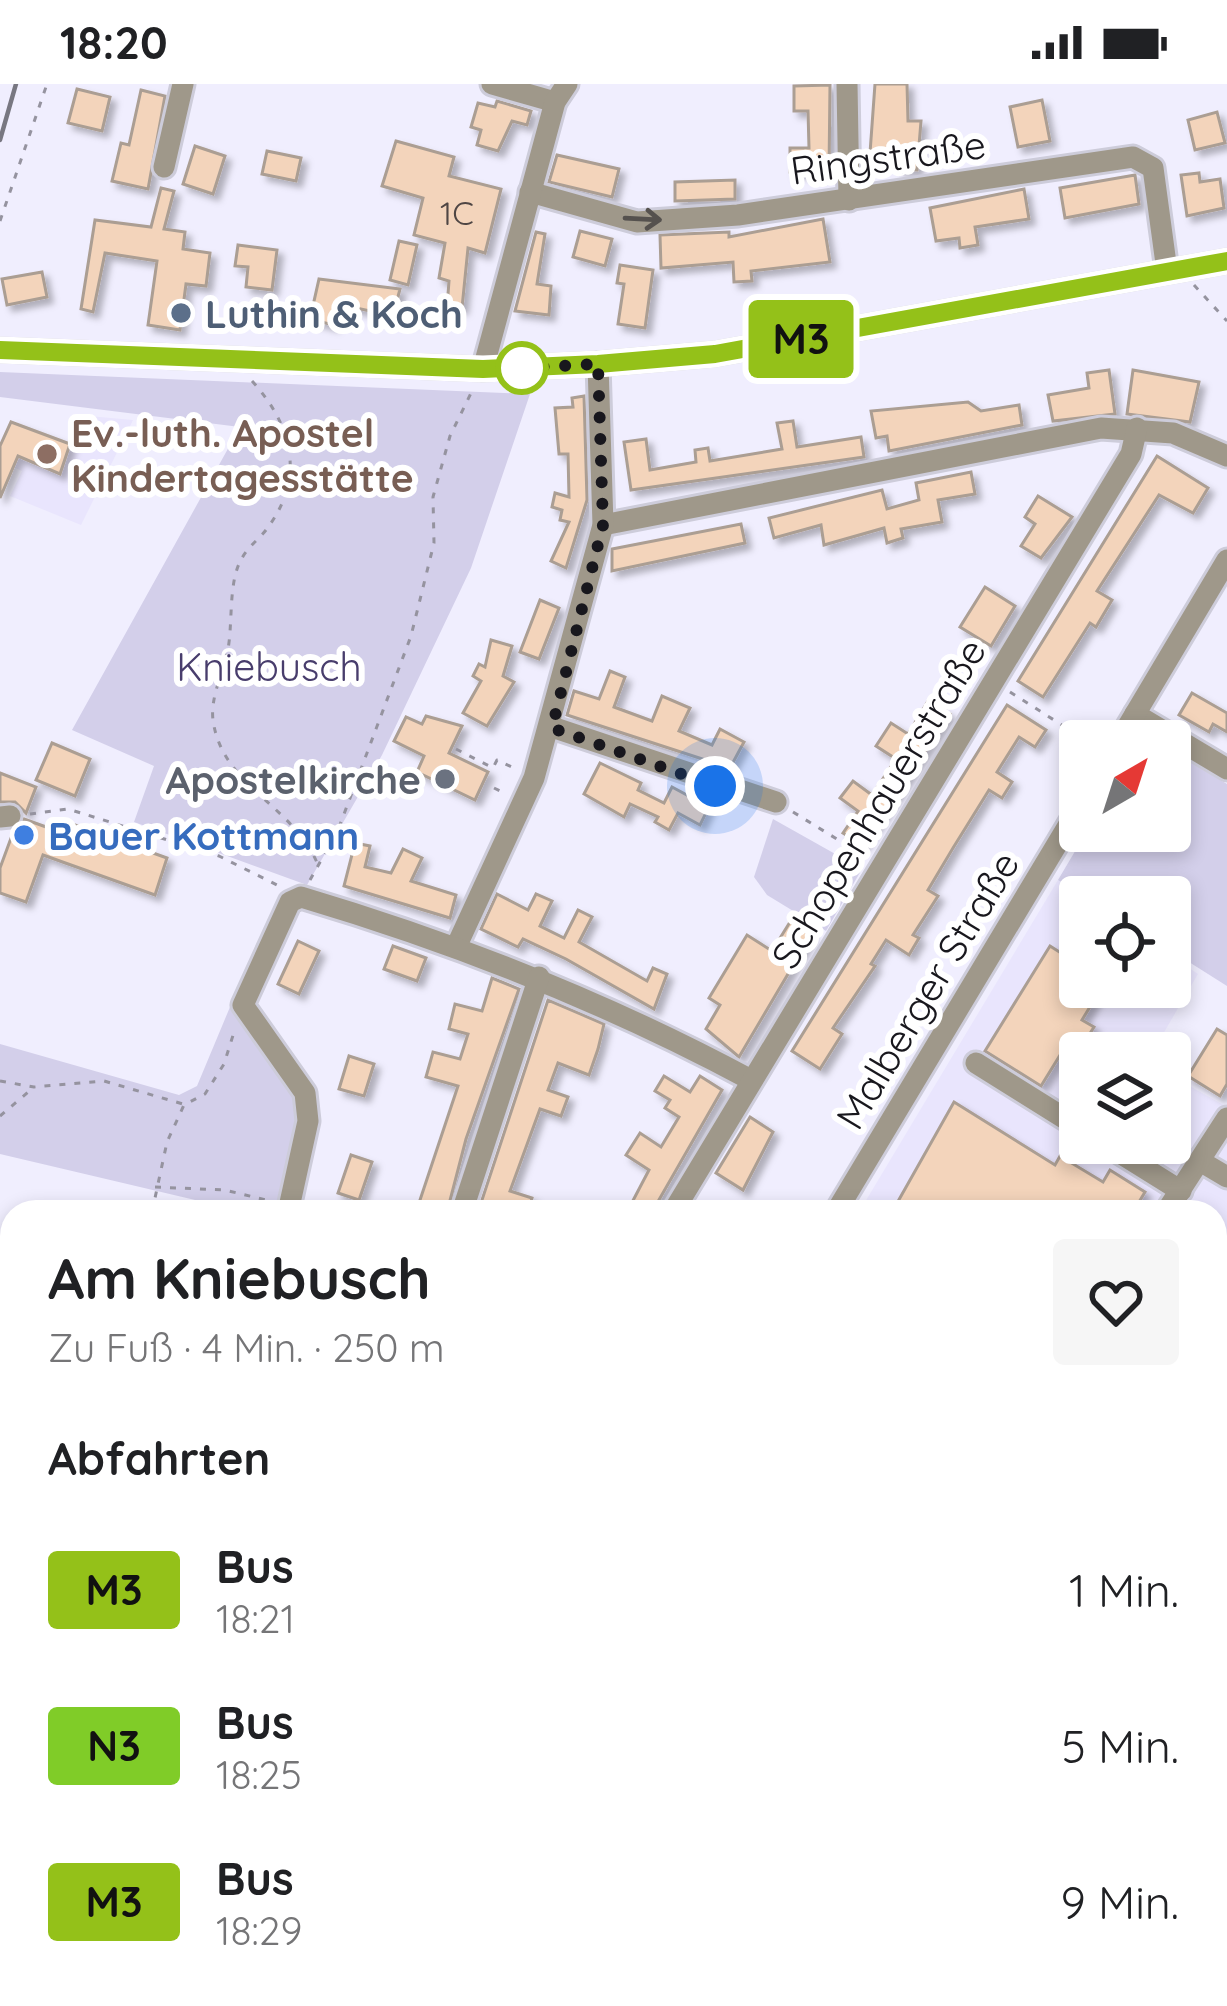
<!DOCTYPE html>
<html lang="de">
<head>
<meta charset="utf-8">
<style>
  body { margin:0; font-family:Quicksand,sans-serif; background:#f6f6f6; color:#202124; height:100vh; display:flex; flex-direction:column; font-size:45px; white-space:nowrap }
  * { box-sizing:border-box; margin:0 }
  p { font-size:39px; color:#757577 }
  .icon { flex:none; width:66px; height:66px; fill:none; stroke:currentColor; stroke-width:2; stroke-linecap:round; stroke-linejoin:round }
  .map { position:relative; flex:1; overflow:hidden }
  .panel { position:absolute; left:0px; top:1116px; width:1227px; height:807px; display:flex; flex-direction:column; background:#fff; border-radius:36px 36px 0 0; box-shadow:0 6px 18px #0003 }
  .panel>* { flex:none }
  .badge { padding:0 24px; border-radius:9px; font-size:42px; line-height:78px }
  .needle { width:78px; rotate:39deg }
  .buttons { position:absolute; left:1059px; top:636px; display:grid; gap:24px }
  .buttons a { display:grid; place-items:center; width:132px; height:132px; border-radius:12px; background:#fff; box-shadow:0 6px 18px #0003; font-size:60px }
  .you { position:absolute; width:60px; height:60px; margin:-30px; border:9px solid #fff; border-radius:50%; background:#1a73e8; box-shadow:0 0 0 18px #1a73e833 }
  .map>.badge { position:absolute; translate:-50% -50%; box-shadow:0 0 0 6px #fff }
  h2 { padding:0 48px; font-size:45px; line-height:108px }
  .round { display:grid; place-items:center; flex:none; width:126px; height:126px; border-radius:12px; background:#f6f6f6 }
  .headline { display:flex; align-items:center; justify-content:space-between; height:204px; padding:0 48px }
  h1 { font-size:57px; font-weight:800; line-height:90px }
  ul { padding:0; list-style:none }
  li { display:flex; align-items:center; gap:36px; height:156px; padding:0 48px }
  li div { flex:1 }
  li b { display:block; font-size:45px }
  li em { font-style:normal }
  li .badge { min-width:132px; font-weight:700; text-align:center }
  .status { display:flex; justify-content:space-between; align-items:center; height:84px; padding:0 60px; background:#fff; direction:ltr }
  .status svg { height:33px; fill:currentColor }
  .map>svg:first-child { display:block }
</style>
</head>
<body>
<div class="status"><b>18:20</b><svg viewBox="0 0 49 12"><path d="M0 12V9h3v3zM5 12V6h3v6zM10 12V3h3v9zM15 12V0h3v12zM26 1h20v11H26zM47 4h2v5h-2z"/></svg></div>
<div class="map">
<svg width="1227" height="1922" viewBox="0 0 1227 1922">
  <defs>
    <filter id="shadow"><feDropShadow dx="5.5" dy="5.5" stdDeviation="3" flood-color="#0004"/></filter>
  </defs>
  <rect width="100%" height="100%" fill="#f0eefe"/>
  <g fill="#e9e5fd">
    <polygon points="78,331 133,336 81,441 10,412 22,387 0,377 11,338 69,359"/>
    <polygon points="1058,796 1084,813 1080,903 1170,903 1170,871 1198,890 1152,969 1080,969 1080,1059 1170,1059 1170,991 1227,1023 1227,1922 541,1922 540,1911 1215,1911 1215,1128 859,1128"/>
  </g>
  <g fill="#d3cfea">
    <polygon points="0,288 530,310 471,484 382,671 307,801 134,738 154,682 72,646 240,343 0,313"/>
    <polygon points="1170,666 1227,700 1227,902 1170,866 1170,813 1085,813 1058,796 1087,747 1170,747"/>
    <polygon points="773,735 862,785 826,847 767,811 754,793"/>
    <polygon points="230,923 296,1015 300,1038 277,1128 246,1128 0,1070 0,960 179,1011 197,1002"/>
    <polygon points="313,1911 490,1911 491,1922 305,1922"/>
  </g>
  <g fill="#f3d4bb" stroke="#ab9e93" stroke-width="3" filter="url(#shadow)">
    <polygon points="875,0 907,0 908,37 921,37 917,86 898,85 898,69 870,69"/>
    <polygon points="830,1 829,87 790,88 790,64 809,64 808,27 794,27 794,2"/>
    <polygon points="77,5 110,13 102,47 68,39"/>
    <polygon points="141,6 165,12 148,105 112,97 121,59 129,61"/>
    <polygon points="1042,16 1050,57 1018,63 1010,23"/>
    <polygon points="497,17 531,27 527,41 512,37 498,67 477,61 481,46 471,43 478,19 495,23"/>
    <polygon points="1217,28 1225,59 1195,66 1188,36"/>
    <polygon points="396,57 454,73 449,92 501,105 485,169 468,164 462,224 447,223 449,197 439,194 445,159 414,151 423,114 382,102"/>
    <polygon points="195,62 225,72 213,110 183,100"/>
    <polygon points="267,67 301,74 296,97 262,90"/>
    <polygon points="557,71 619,85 612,113 549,98"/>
    <polygon points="1199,89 1200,98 1220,95 1224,124 1187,132 1181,91"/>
    <polygon points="1135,91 1139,120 1065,134 1060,104"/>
    <polygon points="735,96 735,115 675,117 675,98"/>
    <polygon points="161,104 174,107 164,145 185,148 183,165 210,169 206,202 186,200 180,246 148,241 157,177 105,169 93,228 81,225 95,136 151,143"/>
    <polygon points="1024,105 1029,135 975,143 978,161 960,164 959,154 936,157 930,124"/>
    <polygon points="823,135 830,178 751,187 752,197 734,198 733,178 661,184 660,151 729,148 729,153"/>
    <polygon points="580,147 612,155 605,182 573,173"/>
    <polygon points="536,148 545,150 537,200 551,202 549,231 515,227"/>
    <polygon points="399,157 417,161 408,201 390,196"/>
    <polygon points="238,161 277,166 272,206 246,203 248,183 235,182"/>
    <polygon points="620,181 653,186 645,244 618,240 624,200 617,199"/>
    <polygon points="42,188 47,213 7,221 2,195"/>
    <polygon points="319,195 400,205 393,232 338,220 333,241 310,235"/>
    <polygon points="1109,286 1115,330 1053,337 1048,311 1089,304 1087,289"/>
    <polygon points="1133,286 1199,298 1190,338 1127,330"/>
    <polygon points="584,312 587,416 566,484 551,477 569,438 560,436 562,426 552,423 555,409 569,413 568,370 559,370 555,324 573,323 572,314"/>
    <polygon points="968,318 981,327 1019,321 1022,341 889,367 887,352 876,354 871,327"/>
    <polygon points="793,337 797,363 861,353 864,373 631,406 624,358 646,355 650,386 696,378 695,366 708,364 710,377 782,365 777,339"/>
    <polygon points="11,338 70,360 60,390 18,372 0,414 0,362"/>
    <polygon points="1157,372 1208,404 1193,429 1159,411 1097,507 1112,516 1096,543 1090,539 1043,613 1018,597"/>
    <polygon points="971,388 975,410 938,416 942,438 901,445 903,454 887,459 884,444 824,461 821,441 774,454 769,434 882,406 887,425 919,416 916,399"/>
    <polygon points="1038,412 1072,433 1041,474 1021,462 1035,440 1025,433"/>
    <polygon points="741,440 745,459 612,487 612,465"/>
    <polygon points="985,503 1015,522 991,562 960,543"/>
    <polygon points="540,516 559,524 539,575 520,568"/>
    <polygon points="491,556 512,562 503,592 514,598 487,642 463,629 481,597 473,592 479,580 485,583"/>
    <polygon points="610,587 625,593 614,623 652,637 662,612 690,624 679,647 712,661 720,645 744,658 730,684 567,631 574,607 599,615"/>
    <polygon points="1192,609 1227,629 1227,648 1213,640 1209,648 1179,631"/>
    <polygon points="928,617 950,630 862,761 843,749 858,727 840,714 853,697 872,711 896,675 876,662 891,639 908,650"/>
    <polygon points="1007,621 1046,646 1035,663 1019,653 1014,661 997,688 1012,698 1002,714 989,706 953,764 928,806 938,812 913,851 919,854 909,871 886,856 871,880 875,882 833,944 842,950 820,985 792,967"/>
    <polygon points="426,632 462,642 449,669 488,688 475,716 417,688 424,672 394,657 406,633 422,640"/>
    <polygon points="52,659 90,675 75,712 36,696"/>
    <polygon points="600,679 641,699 638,706 664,719 672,703 709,723 700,741 678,729 669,746 655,738 658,733 630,720 624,733 584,710"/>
    <polygon points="0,689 36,703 26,729 15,718 0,718"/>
    <polygon points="24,735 71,752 75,741 167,774 155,811 43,771 26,818 0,809 0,784 14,746"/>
    <polygon points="355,759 370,762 365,783 391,789 403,765 422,774 411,797 456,811 450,834 344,802"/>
    <polygon points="497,810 528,826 536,810 552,817 540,842 564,854 578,826 592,833 579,858 647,897 653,884 667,890 654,925 566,875 523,855 518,863 481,845"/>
    <polygon points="790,838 811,851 739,973 706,945 720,921 709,914 747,851 772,867"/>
    <polygon points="298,857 319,867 299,910 278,900"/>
    <polygon points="393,862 426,874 417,897 384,885"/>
    <polygon points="1050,862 1080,881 1080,903 1102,903 1082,936 1094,943 1077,970 1065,963 1041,1002 985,967"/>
    <polygon points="492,894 519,905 466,1055 447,1128 416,1128 458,1002 426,993 433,968 460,975 468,950 449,945 455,920 482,927"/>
    <polygon points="548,916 604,940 598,965 589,991 558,979 548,1006 568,1013 561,1032 540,1025 510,1107 532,1114 528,1128 478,1128"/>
    <polygon points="1217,945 1227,951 1227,1000 1220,1012 1188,992"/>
    <polygon points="349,972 374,980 364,1012 339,1005"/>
    <polygon points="664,992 690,1008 700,992 722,1006 652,1128 627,1128 649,1086 626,1071 640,1049 661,1063 679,1033 665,1024 670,1016 655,1007"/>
    <polygon points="954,1018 1055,1081 1060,1072 1103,1098 1110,1086 1145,1108 1133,1128 892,1128"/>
    <polygon points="750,1033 773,1048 743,1106 716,1089"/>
    <polygon points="351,1071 372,1078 359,1116 338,1109"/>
  </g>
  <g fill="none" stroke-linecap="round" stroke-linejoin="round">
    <defs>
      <g id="minor">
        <polyline points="492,0 555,18"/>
        <polyline points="847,0 849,116"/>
        <polyline points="164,83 183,0"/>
        <polyline points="530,108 637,138 738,131 1133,73 1153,84 1167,187"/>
        <polyline points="0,266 483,285 598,280 715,270 1227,177"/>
        <polyline points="483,285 555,18 567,0"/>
        <polyline points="603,441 1101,344 1173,349 1227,372"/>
        <polyline points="1135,630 1227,685"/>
        <polyline points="552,643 776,718"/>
        <polyline points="1119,657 1227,476"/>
        <polyline points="0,733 10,732"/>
        <polyline points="457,861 534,694 603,441 598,280"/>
        <polyline points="976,979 1080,1044"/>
        <polyline points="1104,1059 1181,1107"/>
        <polyline points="1200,1077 1227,1093"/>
        <path d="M 288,1128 L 308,1037 L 305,1009 L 243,921 L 290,818 L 301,813 C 459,860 606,918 751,996"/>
        <polyline points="462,1128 539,893"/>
        <polyline points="673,1128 1131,370 1137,344"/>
        <polyline points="836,1128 1080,722"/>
        <polyline points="1166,1128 1227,1034"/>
        <polyline points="0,1191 12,1183"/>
        <polyline points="0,1404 12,1468"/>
        <polyline points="0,1554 12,1549"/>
        <polyline points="1215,1638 1227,1643"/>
        <polyline points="0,1883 12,1873"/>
        <polyline points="505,1911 507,1922"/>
        <polyline points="831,1911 855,1922"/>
        <polyline points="655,1922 661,1911"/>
        <polyline points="915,1922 919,1911"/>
      </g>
    </defs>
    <use href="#minor" stroke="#cdccda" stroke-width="27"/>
    <g stroke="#95939f" stroke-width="3" stroke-dasharray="6 9" stroke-linecap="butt">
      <polyline points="0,137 47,0"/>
      <polyline points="1194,201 1227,237"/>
      <path d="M 252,297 C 293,342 306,394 266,446 C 259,455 248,463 242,474 C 228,497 233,538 228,565 C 224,587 210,613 213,636 C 222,703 294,721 318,781"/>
      <polyline points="1010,608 1087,657"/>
      <polyline points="456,665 493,684 497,676 516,685"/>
      <polyline points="494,704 506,710"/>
      <polyline points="793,728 866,773"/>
      <polyline points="30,730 68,725 219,772 281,803"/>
      <polyline points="310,796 338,746 411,552 434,459 433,413 450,352 474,303"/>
      <polyline points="0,997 34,1003 104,997 183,1020"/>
      <polyline points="0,1032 33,1004"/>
      <polyline points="155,1103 225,1106 270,1117"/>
      <polyline points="152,1128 167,1058 184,1021 205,1010 224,980 235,945"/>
      <polyline points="351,1911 364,1921"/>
      <polyline points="364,1920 370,1911"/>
    </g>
    <use href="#minor" stroke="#9f988a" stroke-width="21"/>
    <polyline stroke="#787781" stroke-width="4.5" points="0,56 16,0"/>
  </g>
  <defs><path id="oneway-shaft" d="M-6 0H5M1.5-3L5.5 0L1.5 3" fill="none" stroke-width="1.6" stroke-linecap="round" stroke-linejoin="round" transform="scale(3)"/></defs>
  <use stroke="#55514e" href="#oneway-shaft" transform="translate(643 135) rotate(3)"/>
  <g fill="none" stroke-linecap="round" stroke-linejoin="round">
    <defs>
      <polyline id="line" points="0,266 483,285 598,280 715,270 1227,177"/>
    </defs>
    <use href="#line" stroke="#fff" stroke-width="27"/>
    <use href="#line" stroke="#94c119" stroke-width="18"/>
    <polyline stroke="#18171d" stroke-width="12" stroke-dasharray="0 21.6" points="522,284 598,280 603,441 552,644 715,702"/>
  </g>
  <circle fill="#5c6f8a" stroke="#fff" stroke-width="4.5" cx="181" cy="229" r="12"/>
  <circle fill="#fff" stroke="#94c119" stroke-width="6" cx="522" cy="284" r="24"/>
  <circle fill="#8d6e63" stroke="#fff" stroke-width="4.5" cx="47" cy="370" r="12"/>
  <circle fill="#6b7280" stroke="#fff" stroke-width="4.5" cx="445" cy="695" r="12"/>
  <circle fill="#3f7fe0" stroke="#fff" stroke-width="4.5" cx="24" cy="751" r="12"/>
  <g text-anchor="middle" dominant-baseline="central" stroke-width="12" stroke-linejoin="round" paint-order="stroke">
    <g font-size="33" fill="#4f4644">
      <text x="457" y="128">1C</text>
    </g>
    <g font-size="39" fill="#18171d" stroke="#fff">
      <text transform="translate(888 73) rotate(-8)">Ringstraße</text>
      <text transform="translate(878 719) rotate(-59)">Schopenhauerstraße</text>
      <text transform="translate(927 906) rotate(-59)">Malberger Straße</text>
    </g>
    <g font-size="39" font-weight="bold" fill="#4e5e75" stroke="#fff" text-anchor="start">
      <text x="205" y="229">Luthin &amp; Koch</text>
    </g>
    <g font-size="39" font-weight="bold" fill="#785e54" stroke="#fff" text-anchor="start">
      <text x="71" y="348">Ev.-luth. Apostel<tspan x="71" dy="45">Kindertagesstätte</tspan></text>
    </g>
    <g font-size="39" fill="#483d6c" stroke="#fff">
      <text x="269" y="582">Kniebusch</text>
    </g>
    <g font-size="39" font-weight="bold" fill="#5b616d" stroke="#fff" text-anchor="end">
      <text x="421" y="695">Apostelkirche</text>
    </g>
    <g font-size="39" font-weight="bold" fill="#366cbe" stroke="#fff" text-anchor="start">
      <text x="48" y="751">Bauer Kottmann</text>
    </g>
  </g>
</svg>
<div class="buttons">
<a><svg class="needle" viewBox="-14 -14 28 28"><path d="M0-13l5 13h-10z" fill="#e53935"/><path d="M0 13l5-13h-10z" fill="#757577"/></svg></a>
<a><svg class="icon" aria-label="locate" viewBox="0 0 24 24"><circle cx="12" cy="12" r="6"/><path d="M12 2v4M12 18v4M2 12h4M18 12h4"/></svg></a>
<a><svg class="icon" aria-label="layers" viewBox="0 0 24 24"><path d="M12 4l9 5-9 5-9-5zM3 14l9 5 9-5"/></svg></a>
</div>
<div class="you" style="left:715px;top:702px"></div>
<b class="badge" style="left:801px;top:255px;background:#94c119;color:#111">M3</b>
<section class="panel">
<div class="headline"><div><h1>Am Kniebusch</h1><p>Zu Fuß · 4 Min. · 250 m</p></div><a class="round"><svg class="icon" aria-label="heart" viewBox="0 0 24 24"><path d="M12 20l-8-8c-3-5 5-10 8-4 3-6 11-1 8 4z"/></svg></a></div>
<h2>Abfahrten</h2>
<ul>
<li><span class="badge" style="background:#94c119;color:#111">M3</span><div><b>Bus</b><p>18:21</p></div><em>1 Min.</em></li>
<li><span class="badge" style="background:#80cc28;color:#111">N3</span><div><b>Bus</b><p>18:25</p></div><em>5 Min.</em></li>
<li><span class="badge" style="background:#94c119;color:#111">M3</span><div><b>Bus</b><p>18:29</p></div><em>9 Min.</em></li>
</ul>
</section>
</div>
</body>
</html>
